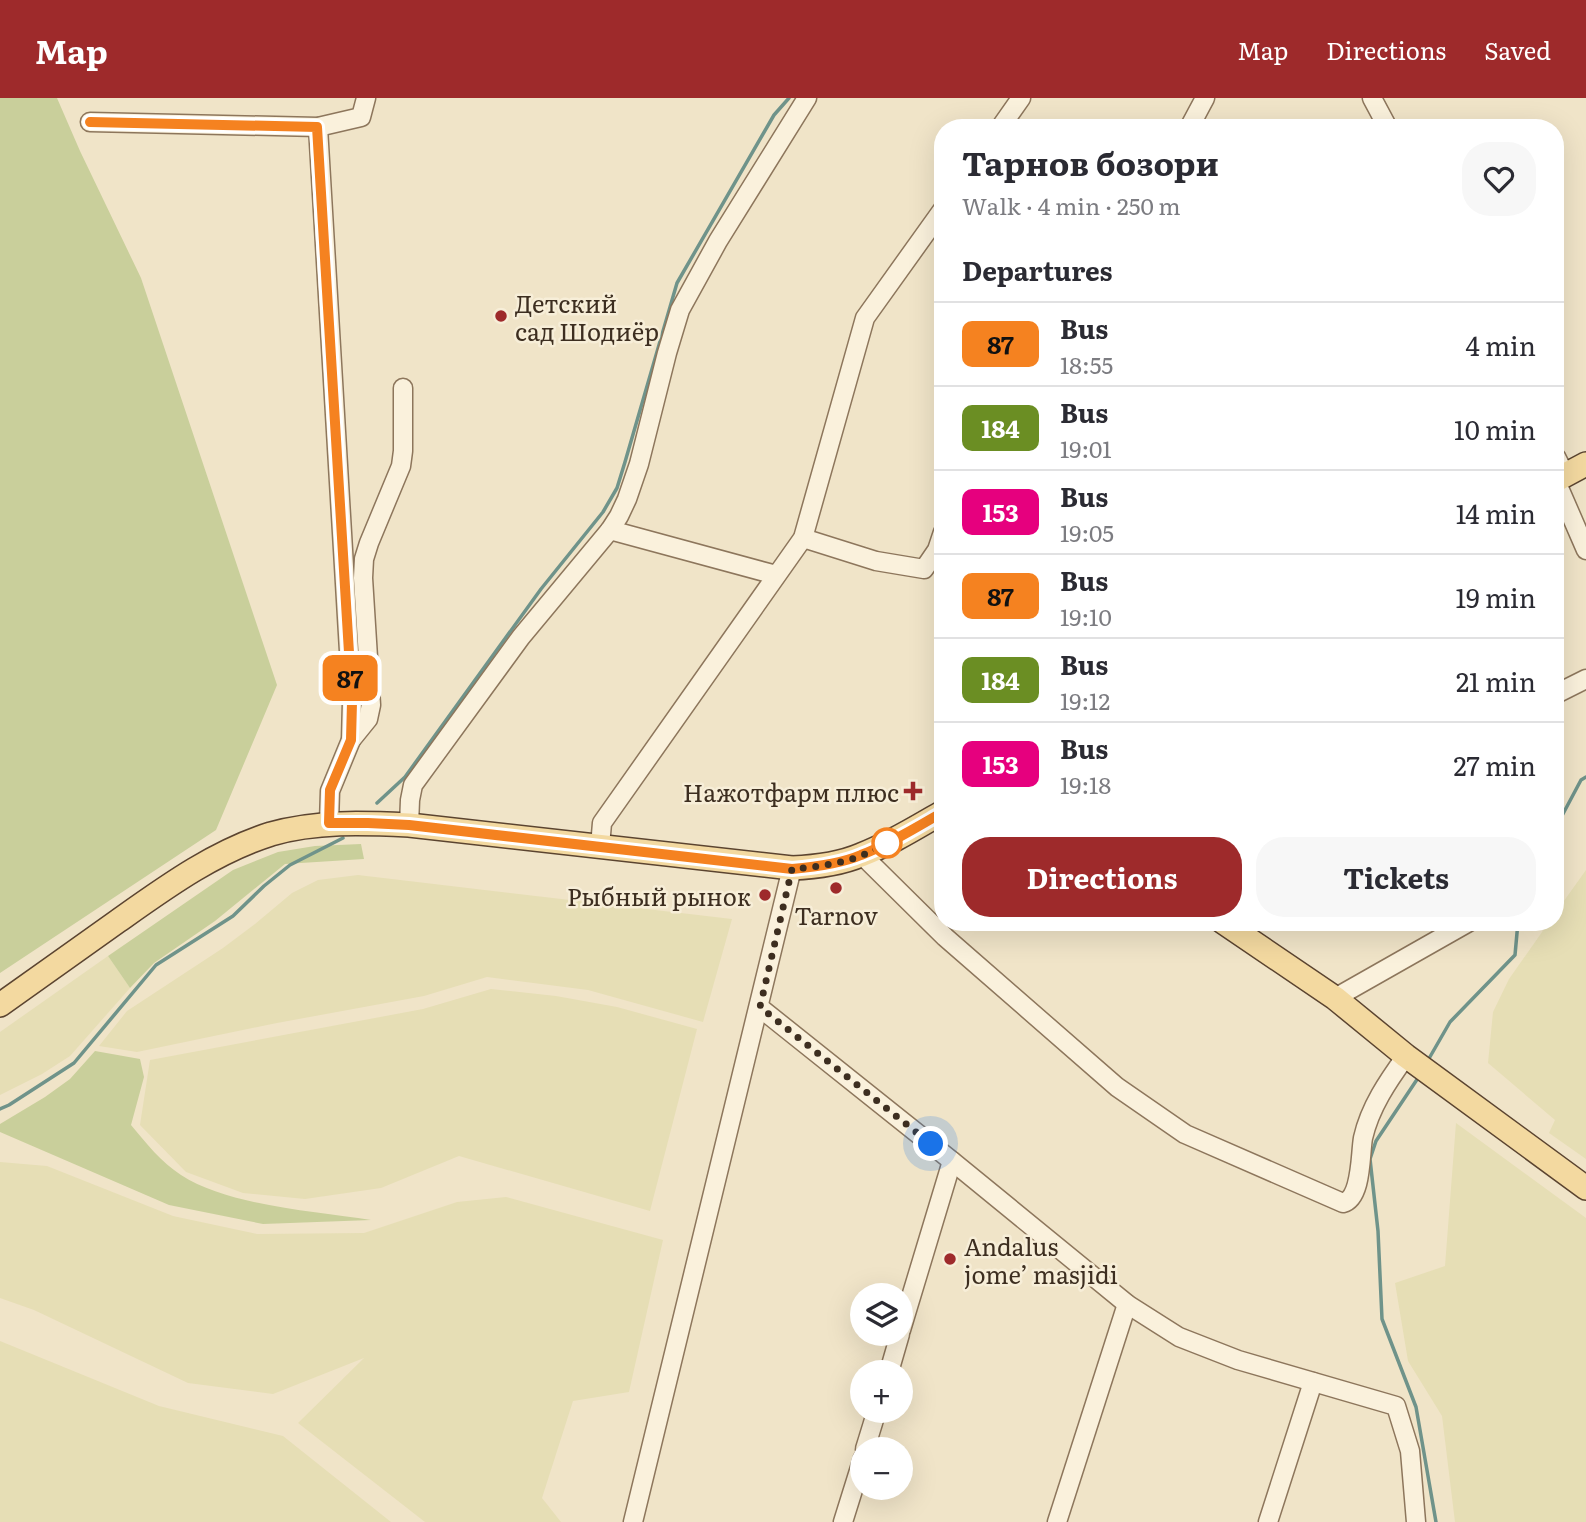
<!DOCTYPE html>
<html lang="en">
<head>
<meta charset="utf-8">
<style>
  body { margin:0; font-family:Literata,serif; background:#f7f7f7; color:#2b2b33; height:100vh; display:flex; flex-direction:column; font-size:26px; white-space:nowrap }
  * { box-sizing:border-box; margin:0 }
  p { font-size:23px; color:#7c7c81 }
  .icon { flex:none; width:38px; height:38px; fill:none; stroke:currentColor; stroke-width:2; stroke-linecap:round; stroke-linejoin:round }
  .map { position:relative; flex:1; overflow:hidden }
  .details { position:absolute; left:934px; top:21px; width:630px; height:812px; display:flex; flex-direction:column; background:#fff; border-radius:28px; box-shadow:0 7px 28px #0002 }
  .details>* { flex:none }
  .badge { padding:0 14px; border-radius:10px; font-size:24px; line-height:46px }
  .tools { position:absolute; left:850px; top:1185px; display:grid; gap:14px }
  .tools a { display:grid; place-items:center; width:63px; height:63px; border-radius:50%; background:#fff; box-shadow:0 7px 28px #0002; font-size:35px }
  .you { position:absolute; width:35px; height:35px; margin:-18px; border:5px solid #fff; border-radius:50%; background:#1a73e8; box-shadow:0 0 0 10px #1a73e833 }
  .map>.badge { position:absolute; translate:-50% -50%; box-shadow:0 0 0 4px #fff }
  h2 { padding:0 28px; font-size:26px; line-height:63px }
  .round { display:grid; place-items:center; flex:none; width:74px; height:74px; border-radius:28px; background:#f7f7f7 }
  .summary { display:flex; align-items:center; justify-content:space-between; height:119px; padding:0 28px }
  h1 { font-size:33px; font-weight:700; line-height:52px }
  .action { display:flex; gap:14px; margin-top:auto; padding:14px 28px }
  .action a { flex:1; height:80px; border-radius:28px; background:#9e2a2b; color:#fff; font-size:28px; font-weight:700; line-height:80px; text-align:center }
  .action a+a { background:#f7f7f7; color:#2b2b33 }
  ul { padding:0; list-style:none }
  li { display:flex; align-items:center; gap:21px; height:84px; padding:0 28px; border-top:2px solid #e1e1e2 }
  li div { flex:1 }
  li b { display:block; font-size:26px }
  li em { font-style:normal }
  li .badge { min-width:77px; font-weight:700; text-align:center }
  header { display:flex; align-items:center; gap:42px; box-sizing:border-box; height:98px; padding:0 35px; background:#9e2a2b; color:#fff }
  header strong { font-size:33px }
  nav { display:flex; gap:38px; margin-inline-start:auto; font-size:24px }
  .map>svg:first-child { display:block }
</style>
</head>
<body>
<header>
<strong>Map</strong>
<nav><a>Map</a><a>Directions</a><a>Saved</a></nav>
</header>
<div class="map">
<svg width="1586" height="1424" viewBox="0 0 1586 1424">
  <rect width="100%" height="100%" fill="#f0e4c8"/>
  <g fill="#e6deb5">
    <polygon points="1586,772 1586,1061 1549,1035 1555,1022 1488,965 1493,914 1509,881 1549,824 1556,824 1556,814"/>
    <polygon points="358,777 732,821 703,924 588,892 487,879 424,898 277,925 137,954 99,948 127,913 223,850 255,826 292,795 318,782"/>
    <polygon points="108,858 130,890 70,958 42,976 0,997 0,934"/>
    <polygon points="491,891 556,898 617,909 697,931 650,1113 459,1058 381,1090 305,1101 243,1095 186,1074 140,1027 150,962 423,911"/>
    <polygon points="1456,1025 1586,1120 1586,1424 1455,1424 1442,1318 1408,1263 1395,1185 1445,1168"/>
    <polygon points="0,1064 47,1068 173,1118 257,1136 364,1135 457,1104 506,1099 663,1142 629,1294 573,1303 542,1400 561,1424 425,1424 298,1325 364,1260 273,1296 188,1285 34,1212 0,1200"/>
    <polygon points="0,1243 159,1308 283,1338 391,1424 0,1424"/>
  </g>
  <g fill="#c9cf9b">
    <polygon points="0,0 57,0 80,53 141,180 277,587 216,732 0,875"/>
    <polygon points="361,746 364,761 285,766 215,823 154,865 130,890 108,858 233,772 278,754 315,748"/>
    <path d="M 95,953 L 140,961 L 144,979 L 131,1027 C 146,1045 161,1064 181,1077 C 229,1108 315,1113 371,1122 L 263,1126 L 169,1107 L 0,1034 L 0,1026 L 45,999 L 70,981 Z"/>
  </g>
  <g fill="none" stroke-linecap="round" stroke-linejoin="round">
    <g stroke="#6f938a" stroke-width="3.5">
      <polyline points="377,705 405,679 541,491 603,414 617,390 625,364 677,185 774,17 789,0"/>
      <polyline points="1556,729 1581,682 1586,679"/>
      <polyline points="1427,964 1450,924 1515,857 1518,824"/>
      <polyline points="1420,977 1376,1043 1370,1061 1378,1133 1382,1221 1416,1309 1436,1424"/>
      <polyline points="0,1011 9,1007 74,965 156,867 233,818 264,788 290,767 343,740"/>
    </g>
    <defs>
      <g id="minor">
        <polyline points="1372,0 1388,30"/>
        <polyline points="90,24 318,29 361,19 366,0"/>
        <polyline points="318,29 352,604 351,642 330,693 329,725"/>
        <polyline points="1000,30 1021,0"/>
        <polyline points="1189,30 1205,0"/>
        <polyline points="1556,359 1565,377"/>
        <polyline points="1556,383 1586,452"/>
        <polyline points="610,432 776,477"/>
        <polyline points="803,440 876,463 924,471 937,452 943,434"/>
        <polyline points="1556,596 1586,581"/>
        <polyline points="351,642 368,621 371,607 363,480 364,461 369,445 401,368 403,353 403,290"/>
        <polyline points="409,727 410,702 413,687 521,539 610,432 619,418 627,401 639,366 667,255 680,212 718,143 807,0"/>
        <polyline points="600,748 602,725 803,440 865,220 943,111"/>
        <path d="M 862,757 L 945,839 L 1117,989 L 1185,1036 L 1343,1105 C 1362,1100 1360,1057 1363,1040 C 1370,1009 1388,983 1406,958"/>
        <polyline points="1335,900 1469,824"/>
        <polyline points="759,909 952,1063 1127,1206 1179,1239 1238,1262 1396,1308 1410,1353 1416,1424"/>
        <polyline points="901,1232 952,1063"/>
        <polyline points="889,1274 900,1236"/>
        <polyline points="865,1351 877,1312"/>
        <polyline points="633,1424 792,770"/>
        <polyline points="843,1424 863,1360"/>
        <polyline points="1057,1424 1127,1206"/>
        <polyline points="1268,1424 1313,1284"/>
      </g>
      <g id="major">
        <polyline points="1556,382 1586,366"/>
        <polyline points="1223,824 1335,900 1406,958 1586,1090"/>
        <path d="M 0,907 C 39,879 79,851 118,823 C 166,789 214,754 271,736 C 316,723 363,725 409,727 L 792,770 C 816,769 840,766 861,757 C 890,746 917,729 943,714"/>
      </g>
    </defs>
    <use href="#minor" stroke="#8d765c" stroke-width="21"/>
    <use href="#major" stroke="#5b4430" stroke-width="26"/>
    <use href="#minor" stroke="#faf1dc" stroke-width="18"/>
    <use href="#major" stroke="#f3d9a0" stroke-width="23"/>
  </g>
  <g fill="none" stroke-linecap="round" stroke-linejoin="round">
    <defs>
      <path id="line" d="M 90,24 L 317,29 L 352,604 L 351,642 L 330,692 L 329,725 L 368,725 L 409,727 L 792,771 C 815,769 840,766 861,757 C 890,746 917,729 943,714"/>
    </defs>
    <use href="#line" stroke="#fff" stroke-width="16"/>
    <use href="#line" stroke="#f58220" stroke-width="10"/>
    <path stroke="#3d2e20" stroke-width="7" stroke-dasharray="0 12.6" d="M 887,745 C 878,749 870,754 861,758 C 839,766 815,769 792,771 L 760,909 L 931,1046"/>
  </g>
  <g fill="#9e2a2b" stroke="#f7eed8" stroke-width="2.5">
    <circle cx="501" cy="218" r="7"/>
    <path d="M909.5 682.5h7v7h7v7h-7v7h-7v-7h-7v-7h7z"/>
    <circle cx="836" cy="790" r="7"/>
    <circle cx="765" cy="797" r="7"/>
    <circle cx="950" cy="1161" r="7"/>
  </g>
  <circle fill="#fff" stroke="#f58220" stroke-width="3.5" cx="887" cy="745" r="14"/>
  <g text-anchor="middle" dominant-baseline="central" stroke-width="5" stroke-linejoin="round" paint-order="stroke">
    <g font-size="24" fill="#3d2e20" stroke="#f7eed8" text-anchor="start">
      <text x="515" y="204">Детский<tspan x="515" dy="28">сад Шодиёр</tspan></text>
      <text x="899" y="693" text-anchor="end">Нажотфарм плюс</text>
      <text x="751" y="797" text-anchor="end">Рыбный рынок</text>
      <text x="836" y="816" text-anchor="middle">Tarnov</text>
      <text x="964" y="1147">Andalus<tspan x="964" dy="28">jome’ masjidi</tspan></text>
    </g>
  </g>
</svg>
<div class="tools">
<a><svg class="icon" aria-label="layers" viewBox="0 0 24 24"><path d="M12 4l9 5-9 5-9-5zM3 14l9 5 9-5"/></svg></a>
<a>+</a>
<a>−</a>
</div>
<div class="you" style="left:931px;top:1046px"></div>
<b class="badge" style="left:350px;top:580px;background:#f58220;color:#111">87</b>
<section class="details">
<div class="summary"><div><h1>Тарнов бозори</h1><p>Walk · 4 min · 250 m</p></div><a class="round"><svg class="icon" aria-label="heart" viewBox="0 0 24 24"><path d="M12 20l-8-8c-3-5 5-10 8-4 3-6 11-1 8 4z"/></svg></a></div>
<h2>Departures</h2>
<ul>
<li><span class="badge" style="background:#f58220;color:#111">87</span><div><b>Bus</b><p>18:55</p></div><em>4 min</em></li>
<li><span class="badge" style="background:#6b8e23;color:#fff">184</span><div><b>Bus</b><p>19:01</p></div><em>10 min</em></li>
<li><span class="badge" style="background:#e6007e;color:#fff">153</span><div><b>Bus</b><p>19:05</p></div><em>14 min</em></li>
<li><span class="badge" style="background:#f58220;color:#111">87</span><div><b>Bus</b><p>19:10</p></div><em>19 min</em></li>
<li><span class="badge" style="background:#6b8e23;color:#fff">184</span><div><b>Bus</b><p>19:12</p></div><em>21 min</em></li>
<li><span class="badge" style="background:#e6007e;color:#fff">153</span><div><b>Bus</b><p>19:18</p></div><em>27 min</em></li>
</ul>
<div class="action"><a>Directions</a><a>Tickets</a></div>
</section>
</div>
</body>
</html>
